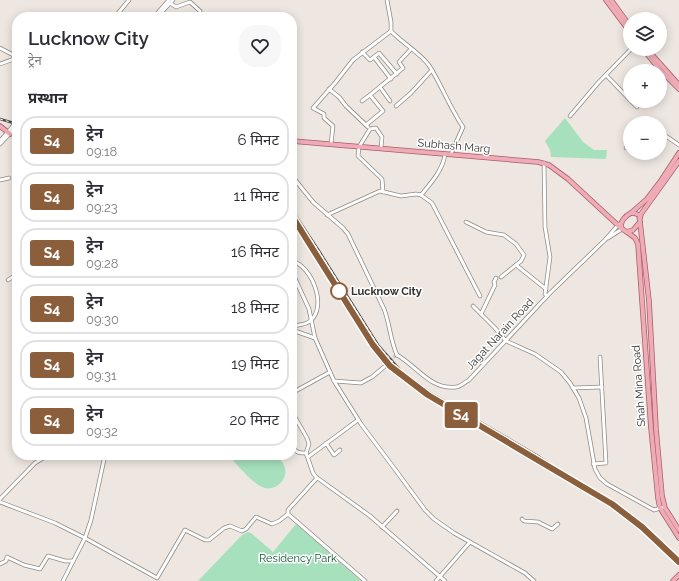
<!DOCTYPE html>
<html lang="hi">
<head>
<meta charset="utf-8">
<style>
  body { margin:0; font-family:Raleway,"Noto Sans Devanagari",sans-serif; background:#f7f7f7; color:#2b2b33; height:100vh; display:flex; flex-direction:column; font-size:15px; white-space:nowrap }
  * { box-sizing:border-box; margin:0 }
  p { font-size:13px; color:#7c7c81 }
  .icon { flex:none; width:22px; height:22px; fill:none; stroke:currentColor; stroke-width:2; stroke-linecap:round; stroke-linejoin:round }
  .map { position:relative; flex:1; overflow:hidden }
  .sheet { position:absolute; left:12px; top:12px; width:285px; height:448px; display:flex; flex-direction:column; background:#fff; border-radius:16px; box-shadow:0 2px 10px #0003 }
  .sheet>* { flex:none }
  .badge { padding:0 8px; border-radius:3px; font-size:14px; line-height:26px }
  .tools { position:absolute; left:623px; top:12px; display:grid; gap:8px }
  .tools a { display:grid; place-items:center; width:44px; height:44px; border-radius:50%; background:#fff; box-shadow:0 2px 10px #0003; font-size:20px }
  .map>.badge { position:absolute; translate:-50% -50%; box-shadow:0 0 0 2px #fff }
  h2 { padding:0 16px; font-size:15px; line-height:36px }
  .round { display:grid; place-items:center; flex:none; width:42px; height:42px; border-radius:16px; background:#f7f7f7 }
  .summary { display:flex; align-items:center; justify-content:space-between; height:68px; padding:0 16px }
  h1 { font-size:19px; font-weight:600; line-height:30px }
  ul { padding:0; list-style:none }
  li { display:flex; align-items:center; gap:12px; height:50px; margin:0 8px 6px; padding:0 8px; border:2px solid #e1e1e2; border-radius:16px }
  li div { flex:1 }
  li b { display:block; font-size:15px }
  li em { font-style:normal }
  li .badge { min-width:44px; font-weight:700; text-align:center }
  .map>svg:first-child { display:block }
</style>
</head>
<body>
<div class="map">
<svg width="679" height="581" viewBox="0 0 679 581">
  <rect width="100%" height="100%" fill="#eee7e1"/>
  <g fill="#a6e0bc">
    <polygon points="565,118 583,142 594,150 607,150 606,159 551,157 550,150 545,141"/>
    <path d="M 228,455 L 276,455 C 280,459 283,462 285,468 C 288,479 276,491 265,488 C 253,485 237,464 228,455 Z"/>
    <polygon points="296,524 361,581 198,581 242,535 248,532 251,533 273,552"/>
  </g>
  <g fill="none" stroke-linecap="round" stroke-linejoin="round">
    <polyline stroke="#c9c3bd" stroke-width="3" stroke-dasharray="3 1.5" stroke-linecap="butt" points="384,367 396,355"/>
    <defs>
      <g id="minor">
        <path d="M 387,0 L 391,22 L 391,31 C 402,43 422,54 430,67 C 442,86 450,108 463,127 L 451,154"/>
        <polyline points="170,3 176,7 190,2 200,11"/>
        <polyline points="115,17 129,0"/>
        <polyline points="154,17 169,0"/>
        <polyline points="157,17 173,0"/>
        <polyline points="0,48 17,57"/>
        <polyline points="362,52 370,60 374,57 391,79"/>
        <polyline points="374,57 379,53 397,74"/>
        <polyline points="0,64 17,58"/>
        <polyline points="606,75 630,100"/>
        <polyline points="380,87 390,101"/>
        <polyline points="329,89 339,97 346,106 368,127"/>
        <polyline points="362,101 370,95"/>
        <polyline points="631,101 637,107"/>
        <polyline points="396,106 411,93 432,70"/>
        <polyline points="570,116 598,83 631,49"/>
        <polyline points="366,125 383,111 370,95 403,68 399,62 411,49"/>
        <polyline points="660,132 679,145"/>
        <polyline points="0,141 13,126"/>
        <polyline points="0,144 17,126"/>
        <polyline points="331,144 333,126 324,118 324,114 313,108 335,83 353,60 391,31"/>
        <polyline points="381,148 382,137 376,128 370,129 359,147 358,156 382,179 383,192"/>
        <polyline points="626,148 630,148"/>
        <polyline points="544,163 545,227 550,257 545,294 547,296"/>
        <path d="M 292,176 L 313,202 L 343,228 L 348,234 L 384,309 C 390,324 390,340 397,355"/>
        <polyline points="0,180 9,178"/>
        <path d="M 421,195 C 431,183 443,170 445,154"/>
        <polyline points="327,215 380,191 401,196 416,194 421,195 432,203 480,296"/>
        <polyline points="466,222 486,232 504,235 516,244 524,255 521,261 501,277"/>
        <polyline points="608,238 622,229"/>
        <path d="M 292,261 C 312,266 328,307 310,321 C 306,325 298,325 292,326"/>
        <polyline points="516,265 546,289"/>
        <polyline points="292,272 309,309 315,338 334,381 361,424 394,468 425,510 434,519 454,533 525,573 534,581"/>
        <polyline points="8,280 17,274"/>
        <polyline points="473,306 495,328 506,341 535,354 561,372 570,383 579,398 586,418 595,469 600,478 607,484 654,510 664,507"/>
        <polyline points="481,314 495,285 494,282 496,278"/>
        <polyline points="292,330 315,338"/>
        <path d="M 397,355 C 417,366 430,390 456,387 C 460,387 465,382 469,380 L 550,293 L 605,240 L 619,224"/>
        <polyline points="334,381 361,383 372,377 384,367"/>
        <polyline points="573,388 602,387"/>
        <polyline points="292,393 330,372"/>
        <polyline points="292,412 307,438 309,444 306,453 313,473 316,477 370,516 445,581"/>
        <polyline points="326,443 334,455 340,450"/>
        <path d="M 292,446 C 296,453 299,453 306,453"/>
        <polyline points="308,457 358,420"/>
        <polyline points="593,464 606,463 600,357"/>
        <polyline points="0,499 35,463 48,455"/>
        <polyline points="0,502 55,523 85,538 157,578 185,530 205,540 209,540 224,528 230,526 242,531 246,529 256,517 272,524 279,521 288,514 288,510 317,478"/>
        <polyline points="288,514 365,581"/>
        <polyline points="522,519 524,521 538,522 552,529 558,524"/>
        <polyline points="382,527 397,511"/>
        <polyline points="0,564 6,561 7,557 24,565 40,569 48,556 65,561 73,561"/>
        <polyline points="63,581 85,538 91,520 105,455"/>
        <polyline points="436,581 470,542"/>
      </g>
      <g id="major">
        <polyline points="606,0 630,32"/>
        <polyline points="611,0 630,26"/>
        <polyline points="643,49 661,71 679,89"/>
        <polyline points="647,49 679,85"/>
        <polyline points="0,126 10,134"/>
        <polyline points="292,141 538,162 549,165 568,179 622,229"/>
        <polyline points="631,213 647,199 660,182 679,153"/>
        <path d="M 631,213 L 634,213 L 639,215 L 640,222 L 633,230 L 627,232 L 622,229 C 619,222 625,216 631,213 Z"/>
        <polyline points="640,218 641,214 679,161"/>
        <polyline points="640,222 649,301 656,429 662,496 665,508 679,530"/>
        <polyline points="627,232 635,238 638,244 651,428 658,498 660,508 679,538"/>
        <polyline points="673,581 679,575"/>
      </g>
    </defs>
    <use href="#minor" stroke="#908a85" stroke-width="4.5"/>
    <use href="#major" stroke="#a65d68" stroke-width="5.5"/>
    <use href="#minor" stroke="#fff" stroke-width="3"/>
    <use href="#major" stroke="#efacb6" stroke-width="4"/>
    <defs>
      <g id="rail">
        <polyline points="0,119 17,124"/>
        <polyline points="292,210 319,251 378,345 401,371 429,392 538,456 557,469 614,503 647,528 679,560"/>
      </g>
    </defs>
    <use href="#rail" stroke="#494643" stroke-width="2.5"/>
    <use href="#rail" stroke="#fff" stroke-width="1" stroke-dasharray="3" stroke-linecap="butt"/>
    <defs>
      <polyline id="minor-bridge" points="13,126 17,122"/>
    </defs>
    <use href="#minor-bridge" stroke="#908a85" stroke-width="4.5" stroke-linecap="butt"/>
    <use href="#minor-bridge" stroke="#fff" stroke-width="3"/>
  </g>
  <g fill="none" stroke-linecap="round" stroke-linejoin="round">
    <defs>
      <polyline id="line" points="292,216 373,345 390,366 428,395 612,504 642,527 679,562"/>
    </defs>
    <use href="#line" stroke="#fff" stroke-width="9"/>
    <use href="#line" stroke="#8b5e3c" stroke-width="6"/>
  </g>
  <circle fill="#fff" stroke="#8b5e3c" stroke-width="2" cx="339" cy="291" r="8"/>
  <g text-anchor="middle" dominant-baseline="central" stroke-width="3" stroke-linejoin="round" paint-order="stroke">
    <g font-size="11" fill="#34322f" stroke="#fff">
      <text transform="translate(454 146) rotate(5)">Subhash Marg</text>
      <text transform="translate(500 334) rotate(-47)">Jagat Narain Road</text>
      <text transform="translate(639 386) rotate(-94)">Shah Mina Road</text>
    </g>
    <g font-size="11" font-weight="bold" fill="#34322f" stroke="#fff" text-anchor="start">
      <text x="351" y="291">Lucknow City</text>
    </g>
    <g font-size="11" fill="#0d5432" stroke="#fff">
      <text x="298" y="558">Residency Park</text>
    </g>
  </g>
</svg>
<div class="tools">
<a><svg class="icon" aria-label="layers" viewBox="0 0 24 24"><path d="M12 4l9 5-9 5-9-5zM3 14l9 5 9-5"/></svg></a>
<a>+</a>
<a>−</a>
</div>
<b class="badge" style="left:461px;top:415px;background:#8b5e3c;color:#fff">S4</b>
<section class="sheet">
<div class="summary"><div><h1>Lucknow City</h1><p>ट्रेन</p></div><a class="round"><svg class="icon" aria-label="heart" viewBox="0 0 24 24"><path d="M12 20l-8-8c-3-5 5-10 8-4 3-6 11-1 8 4z"/></svg></a></div>
<h2>प्रस्थान</h2>
<ul>
<li><span class="badge" style="background:#8b5e3c;color:#fff">S4</span><div><b>ट्रेन</b><p>09:18</p></div><em>6 मिनट</em></li>
<li><span class="badge" style="background:#8b5e3c;color:#fff">S4</span><div><b>ट्रेन</b><p>09:23</p></div><em>11 मिनट</em></li>
<li><span class="badge" style="background:#8b5e3c;color:#fff">S4</span><div><b>ट्रेन</b><p>09:28</p></div><em>16 मिनट</em></li>
<li><span class="badge" style="background:#8b5e3c;color:#fff">S4</span><div><b>ट्रेन</b><p>09:30</p></div><em>18 मिनट</em></li>
<li><span class="badge" style="background:#8b5e3c;color:#fff">S4</span><div><b>ट्रेन</b><p>09:31</p></div><em>19 मिनट</em></li>
<li><span class="badge" style="background:#8b5e3c;color:#fff">S4</span><div><b>ट्रेन</b><p>09:32</p></div><em>20 मिनट</em></li>
</ul>
</section>
</div>
</body>
</html>
